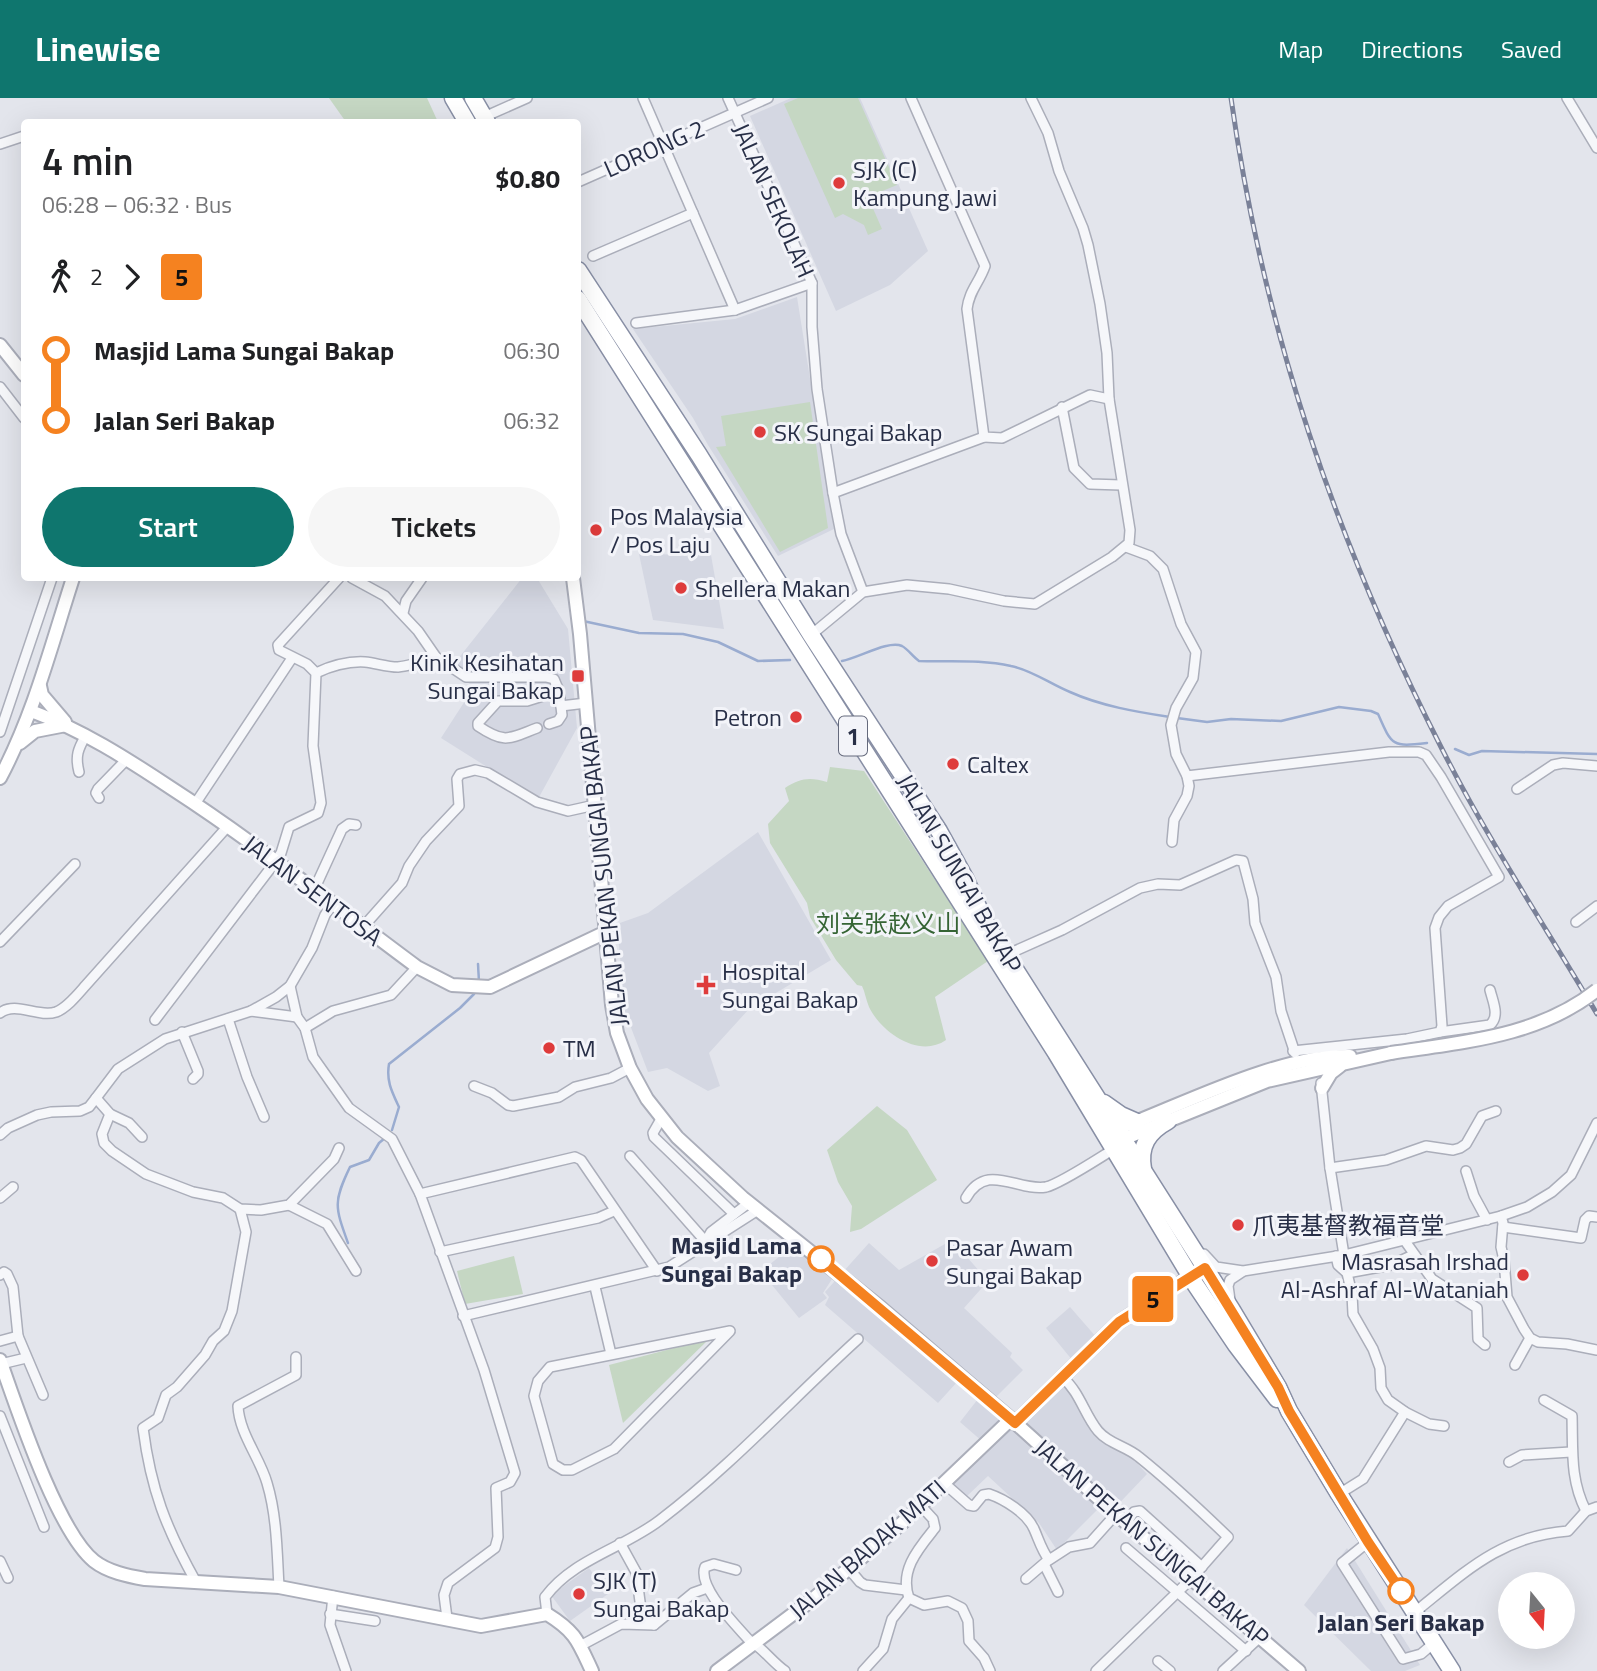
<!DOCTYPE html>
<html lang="en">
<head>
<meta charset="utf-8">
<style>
  body { margin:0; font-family:"Titillium Web","Noto Sans SC",sans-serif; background:#f6f6f6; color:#202124; height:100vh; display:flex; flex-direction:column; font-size:26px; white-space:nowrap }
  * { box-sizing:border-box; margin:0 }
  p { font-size:23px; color:#757577 }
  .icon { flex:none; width:38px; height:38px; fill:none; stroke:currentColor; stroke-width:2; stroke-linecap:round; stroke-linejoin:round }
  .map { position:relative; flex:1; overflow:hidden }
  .details { position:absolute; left:21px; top:21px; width:560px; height:462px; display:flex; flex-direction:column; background:#fff; border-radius:7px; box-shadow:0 7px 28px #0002 }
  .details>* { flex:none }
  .badge { padding:0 14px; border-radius:5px; font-size:24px; line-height:46px }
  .needle { width:46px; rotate:162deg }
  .controls { position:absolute; left:1498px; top:1474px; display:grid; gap:14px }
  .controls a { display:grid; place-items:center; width:77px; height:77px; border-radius:50%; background:#fff; box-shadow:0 7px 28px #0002; font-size:35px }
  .map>.badge { position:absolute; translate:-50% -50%; box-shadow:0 0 0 4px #fff }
  .legs { display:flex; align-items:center; gap:10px; height:77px; padding:0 21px; font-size:23px }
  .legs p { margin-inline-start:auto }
  .headline { display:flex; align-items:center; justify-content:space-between; height:119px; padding:0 21px }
  h1 { font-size:38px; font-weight:600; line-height:52px }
  .button { display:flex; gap:14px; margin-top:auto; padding:14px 21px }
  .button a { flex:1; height:80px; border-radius:42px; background:#0f766e; color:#fff; font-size:28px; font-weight:600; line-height:80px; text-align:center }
  .button a+a { background:#f6f6f6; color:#202124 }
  ul { padding:0 21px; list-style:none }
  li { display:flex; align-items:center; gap:24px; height:70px; font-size:26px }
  li i { display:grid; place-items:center; width:10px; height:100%; margin:0 9px; background:currentColor }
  li i::after { content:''; width:18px; height:18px; margin:-9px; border:5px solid; border-radius:50%; background:#fff }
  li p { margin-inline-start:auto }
  li:first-child i { background:linear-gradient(#0000 50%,currentColor 0) }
  li:last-child i { background:linear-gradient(currentColor 50%,#0000 0) }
  header { display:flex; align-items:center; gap:42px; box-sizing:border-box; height:98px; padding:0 35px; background:#0f766e; color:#fff }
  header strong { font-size:33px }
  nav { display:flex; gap:38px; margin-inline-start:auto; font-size:24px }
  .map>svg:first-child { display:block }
</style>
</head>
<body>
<header>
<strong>Linewise</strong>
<nav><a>Map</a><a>Directions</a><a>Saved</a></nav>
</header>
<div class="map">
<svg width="1597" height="1573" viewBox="0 0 1597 1573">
  <rect width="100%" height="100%" fill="#e3e5ec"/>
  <g fill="#d4d7e2">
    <polygon points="791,0 860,0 928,153 890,187 836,213 750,18"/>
    <polygon points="797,199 834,431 778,458 708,347 693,320 633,231 735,221"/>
    <polygon points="639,456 711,457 724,531 653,522"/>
    <polygon points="522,480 537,480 568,531 577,630 538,701 441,640 474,589 450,571"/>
    <polygon points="758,734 831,862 749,911 709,955 720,988 708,993 667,970 648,974 625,914 617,826 648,815"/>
    <polygon points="952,1142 988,1183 964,1210 1012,1255 1010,1259 1023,1272 995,1300 1021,1322 1062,1285 1147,1376 1108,1417 1099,1410 1057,1452 1039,1425 988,1378 966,1399 949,1385 983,1344 960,1324 978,1301 958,1283 938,1305 825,1207 829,1199 825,1194 869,1145 899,1172"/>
    <polygon points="791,1149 832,1181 823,1195 827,1200 799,1220 772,1187 763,1172"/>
    <polygon points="1070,1209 1097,1240 1073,1263 1046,1230"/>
    <polygon points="1347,1450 1420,1567 1405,1573 1371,1573 1304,1507"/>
    <polygon points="589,1470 608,1496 570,1523 551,1497"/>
  </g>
  <g fill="#c5d7c3">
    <polygon points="329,0 427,0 438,24 346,24"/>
    <polygon points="798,0 858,0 897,87 868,99 882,131 868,137 864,127 843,116 835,120 784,6"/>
    <polygon points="810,304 828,430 780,454 716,349 726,348 721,318"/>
    <path d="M 830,669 L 864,673 L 988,863 L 935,899 L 946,942 C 919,961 881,934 869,909 C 866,902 865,894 862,888 L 857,887 L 836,862 L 810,819 L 807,805 L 770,745 L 768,726 L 789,703 L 785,690 C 800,680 810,679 827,684 Z"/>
    <polygon points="877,1008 907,1032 937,1082 861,1131 850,1134 852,1108 838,1084 827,1052"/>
    <polygon points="514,1158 523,1196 465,1206 457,1173"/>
    <polygon points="709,1241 623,1325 609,1267"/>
  </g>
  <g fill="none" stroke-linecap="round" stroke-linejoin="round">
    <g stroke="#9aacd0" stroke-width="2.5">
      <polyline points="583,523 639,535 683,536 718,544 758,563 790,562"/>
      <path d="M 842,563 C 859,560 888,542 902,548 C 908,551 913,559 919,563 C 949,564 981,561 1011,568 C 1032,572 1050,586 1070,594 C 1101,608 1137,614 1170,619"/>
      <path d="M 1177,620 L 1207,624 L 1231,621 L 1281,623 L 1339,609 L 1371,613 L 1378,616 C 1392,648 1392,649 1427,645"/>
      <polyline points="1455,651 1469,657 1482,653 1597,656"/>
      <polyline points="478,866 479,884"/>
      <path d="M 392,1032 L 399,1009 C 392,994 386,983 389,966 L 460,910 L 474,896"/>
      <path d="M 348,1145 C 335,1109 333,1104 350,1069 L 369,1062 L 379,1045 L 385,1040"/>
    </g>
    <defs>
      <g id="street">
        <polyline points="643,0 735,212"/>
        <polyline points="728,0 812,185 812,229 817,291 833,395 841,436 863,494"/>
        <path d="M 911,0 L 985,168 C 979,185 969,193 967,211 L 984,339 L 1002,340 L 1090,297 L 1109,301"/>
        <polyline points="1567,0 1597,50"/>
        <polyline points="484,19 527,0"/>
        <polyline points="0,46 24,38"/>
        <polyline points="578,84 768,0"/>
        <polyline points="593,158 693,115"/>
        <polyline points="636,225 735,212 812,185"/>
        <polyline points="0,289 24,320"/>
        <polyline points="1062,309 1074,370 1090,386 1121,387"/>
        <polyline points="833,395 984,339"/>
        <polyline points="1126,449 1150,458 1163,471 1181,526 1196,554 1193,580 1176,610 1171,627 1176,656 1187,678 1189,688 1187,698 1174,722 1172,744"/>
        <polyline points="352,480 385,498 418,533 436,559 466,579 546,579 554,581 559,593 562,617 558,623 549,626"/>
        <polyline points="403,515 406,503 422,480"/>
        <polyline points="811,537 863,494 907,487 949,491 1004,503 1035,506 1112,459 1129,445 1130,432 1109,301 1107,255 1100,206 1088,147 1083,130 1059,73 1048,35 1031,0"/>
        <path d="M 316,575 C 331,568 348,563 365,564 C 376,565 386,569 398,569 C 410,568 424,563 436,559"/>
        <polyline points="561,608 586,605"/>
        <path d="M 537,630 C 508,641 505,646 478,628 L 478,625 L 498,603 L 527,603 L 559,593"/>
        <polyline points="0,634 52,480"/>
        <path d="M 79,674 C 75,658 78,651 86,637"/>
        <polyline points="1187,678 1389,654 1419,654 1426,657 1441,679 1499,779 1448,808 1439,819 1435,830 1442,928 1440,934 1407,941 1293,953"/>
        <polyline points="1517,691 1553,667 1563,665 1597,668"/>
        <polyline points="99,700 96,695 98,691 127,661"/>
        <polyline points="195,706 292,560"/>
        <polyline points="314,792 342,731 349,726 356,727"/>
        <polyline points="1576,824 1597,808"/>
        <polyline points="363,829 402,785 409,768 426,743 459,708 457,681 460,676 475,672 488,675 537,704 568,713 595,707"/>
        <polyline points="0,844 75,766"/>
        <polyline points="1006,857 1062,832 1140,790 1158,786 1180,787 1236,762 1243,763 1253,801 1255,825 1276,879 1281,913 1295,955"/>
        <polyline points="290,888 297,919 305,930 313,959 349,1010 392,1041 420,1096"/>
        <polyline points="251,913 297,919"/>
        <path d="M 0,915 C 16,903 38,920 56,914 C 67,910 78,896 86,887 L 228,728"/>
        <polyline points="228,921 247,979 264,1019"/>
        <polyline points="155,922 276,763 281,755 289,729 318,715 321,705 313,648 316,575 307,566 279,552 278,547 339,480"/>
        <polyline points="305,930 333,913 391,897 417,869"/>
        <polyline points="182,934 198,973 198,976 193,981"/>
        <path d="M 1440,934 L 1490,927 C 1500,918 1493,904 1490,892"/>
        <polyline points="1321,985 1330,1070 1344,1157"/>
        <polyline points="474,988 492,995 508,1007 513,1008 559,999 575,989 611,980 630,970"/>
        <polyline points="96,1000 110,1016 129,1025 142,1039"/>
        <polyline points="110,1016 102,1036 104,1045 112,1053 146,1076 193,1094 223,1100 240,1111 261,1112 289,1107 334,1061 339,1050"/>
        <polyline points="661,1021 653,1035 654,1039 734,1116"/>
        <polyline points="0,1037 8,1030 37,1017 51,1014 80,1013 89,1009 96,1000 118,971 165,941 251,913 276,899 290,888 312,850 325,817 332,807"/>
        <polyline points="630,1058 706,1144"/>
        <polyline points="1330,1070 1386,1062 1426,1048 1453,1052 1460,1050 1466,1046 1482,1018 1496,1013"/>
        <polyline points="1466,1073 1474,1098 1487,1122"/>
        <polyline points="0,1100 13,1089"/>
        <path d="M 966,1100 C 987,1063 1017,1094 1046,1089 C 1060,1086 1099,1060 1114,1051"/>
        <polyline points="289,1107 327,1126 356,1173"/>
        <polyline points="1501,1118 1503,1125 1501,1149 1504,1162 1507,1199 1524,1231 1530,1240 1538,1244 1567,1246 1597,1252"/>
        <polyline points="1503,1129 1581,1140 1585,1122 1589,1118 1597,1119"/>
        <polyline points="706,1143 711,1134 750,1104"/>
        <polyline points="1405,1143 1432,1181 1477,1210 1478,1241 1485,1247"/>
        <polyline points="440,1154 598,1120 614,1113"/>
        <polyline points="1204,1156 1216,1169 1243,1173 1344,1157 1501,1118 1527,1109 1552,1094 1571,1077 1597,1025"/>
        <polyline points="1336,1158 1338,1167 1347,1175 1391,1167 1413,1157"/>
        <polyline points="1347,1175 1352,1196 1353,1216 1373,1251 1380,1270 1381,1290 1388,1302 1405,1314 1429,1326 1444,1328"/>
        <polyline points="0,1177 4,1174 7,1176 13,1189 18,1238 43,1297"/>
        <polyline points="595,1189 611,1256"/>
        <polyline points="1230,1202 1228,1188 1230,1182 1242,1174"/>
        <polyline points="463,1218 669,1169 758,1112"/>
        <polygon points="730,1233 614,1351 572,1372 563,1372 553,1366 534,1298 538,1283 550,1269"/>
        <polyline points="0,1243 18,1238"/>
        <polyline points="1,1266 26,1260"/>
        <polyline points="1515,1267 1530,1240"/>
        <path d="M 1062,1279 C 1080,1294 1084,1316 1098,1333 C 1109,1346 1126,1348 1139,1359 C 1170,1384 1199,1411 1228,1439 L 1191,1481 L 1096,1573"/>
        <path d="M 1544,1302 L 1572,1318 C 1573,1352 1570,1382 1586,1413"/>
        <polyline points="0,1318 44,1429"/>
        <polyline points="1509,1364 1522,1357 1571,1354"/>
        <path d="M 944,1385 L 969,1407 L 974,1408 L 983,1397 L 989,1396 C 1004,1401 1027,1415 1034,1431 C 1039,1442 1041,1451 1049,1462 L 1069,1449 L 1090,1445 L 1116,1416"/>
        <polyline points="1339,1396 1363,1381 1405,1314"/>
        <path d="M 921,1408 L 933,1421 L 935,1430 C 919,1450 899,1472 909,1500 L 924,1507 L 948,1503 L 962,1510 L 968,1523 L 969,1543 L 984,1560 L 990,1573"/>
        <polyline points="1125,1425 1134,1414 1140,1413 1202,1469"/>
        <polyline points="1368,1444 1342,1465 1403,1561 1421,1556 1434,1545"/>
        <polyline points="620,1445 636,1474 641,1511 654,1527"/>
        <polyline points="1126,1450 1246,1553"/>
        <polyline points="0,1463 8,1480"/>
        <polyline points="1044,1466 1058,1494"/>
        <polyline points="849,1471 860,1484 865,1487 906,1492"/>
        <path d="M 736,1472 L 714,1466 L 705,1469 C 697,1489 736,1527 749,1542 C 763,1550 772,1564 785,1573"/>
        <polyline points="1026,1481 1047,1463"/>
        <path d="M 196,1484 C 166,1430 151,1392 143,1330 L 158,1320 L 166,1297 L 177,1289 L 205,1257 L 213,1243 L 224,1233 L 232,1213 L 246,1134 L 240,1111"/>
        <path d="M 279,1489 C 277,1454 277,1418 267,1385 C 260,1360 239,1335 238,1308 L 296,1277 L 296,1259"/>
        <polyline points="333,1498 330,1527 346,1573"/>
        <path d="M 1415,1514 C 1465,1474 1501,1438 1568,1433 L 1586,1413 L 1597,1409"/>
        <polyline points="330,1516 375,1523"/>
        <path d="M 547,1516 L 545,1499 C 573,1461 624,1450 660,1422 C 731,1368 792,1301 858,1241"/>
        <polyline points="447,1520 444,1497 448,1485 495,1450 498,1439 496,1390 510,1384 515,1375 484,1272 420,1096 575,1059 581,1062 657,1173"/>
        <polyline points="580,1548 621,1526 654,1527 693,1495 707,1490"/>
        <polyline points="1158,1563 1170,1573"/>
        <polyline points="863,1573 883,1551 892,1521 909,1500"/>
        <polyline points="1223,1573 1260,1539"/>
      </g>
      <g id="secondary">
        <polyline points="0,247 24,277"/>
        <polyline points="573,480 580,536 612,907 617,935 630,970 647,1001 677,1039 743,1100 881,1210 1011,1321 1116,1416 1299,1573"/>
        <polyline points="40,588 42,597 65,624"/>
        <path d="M 31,613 C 82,632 126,660 171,690 C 256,745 336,809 417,869 L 452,887 L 490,889 L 606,834"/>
        <polyline points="20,645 35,633 66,627"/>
        <path d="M 0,680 C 34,616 51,548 73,480"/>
        <polyline points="1322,990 1331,975 1340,968"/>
        <path d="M 1128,1027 C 1192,1002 1281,957 1350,958"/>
        <polyline points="1116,1044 1267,983 1391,955"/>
        <path d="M 0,1262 C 17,1310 57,1433 94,1463 C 108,1474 128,1478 145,1481 L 279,1489 L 481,1528 L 547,1516 C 576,1534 578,1543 592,1573"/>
        <polyline points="1015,1325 1119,1224 1196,1175"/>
        <polyline points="717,1573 813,1501 901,1426 1011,1321"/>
      </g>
      <g id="highway">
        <polyline points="453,0 467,24"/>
        <polyline points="473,0 487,24"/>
        <polyline points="578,172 699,357 811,537 939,733 965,780 985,824 1232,1212 1278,1289 1289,1313 1339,1396 1452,1573"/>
        <polyline points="578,201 1056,955 1195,1186 1236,1247 1277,1301"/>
        <polyline points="1104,1005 1121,1017 1137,1024"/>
        <path d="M 1143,1071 C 1139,1048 1148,1034 1168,1023"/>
      </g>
    </defs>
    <use href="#street" stroke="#abaeba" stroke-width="12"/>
    <use href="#secondary" stroke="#abaeba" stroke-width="16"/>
    <use href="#highway" stroke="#888fa5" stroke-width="19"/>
    <use href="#street" stroke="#f6f7fa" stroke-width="9"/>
    <use href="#secondary" stroke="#fff" stroke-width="12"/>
    <use href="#highway" stroke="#fff" stroke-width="16"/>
    <defs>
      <path id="rail" d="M 1231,0 C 1264,234 1335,441 1442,651 C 1488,742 1545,828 1597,916"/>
    </defs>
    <use href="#rail" stroke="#7a8198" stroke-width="5"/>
    <use href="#rail" stroke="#f3f4f9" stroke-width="2.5" stroke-dasharray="8" stroke-linecap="butt"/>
    <defs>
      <path id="secondary-bridge" d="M 1391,955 C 1462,944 1538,939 1597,892"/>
    </defs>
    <use href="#secondary-bridge" stroke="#abaeba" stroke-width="16" stroke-linecap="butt"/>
    <use href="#secondary-bridge" stroke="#fff" stroke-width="12"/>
  </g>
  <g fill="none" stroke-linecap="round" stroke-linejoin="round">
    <defs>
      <polyline id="line-1" points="821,1161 1015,1325 1119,1224 1205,1170 1278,1289 1289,1313 1368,1444 1401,1493"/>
    </defs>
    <use href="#line-1" stroke="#fff" stroke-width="16"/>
    <use href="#line-1" stroke="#f58220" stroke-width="10"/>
  </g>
  <g fill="#de3b3b" stroke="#f3f4f9" stroke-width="2.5">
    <circle cx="839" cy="85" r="7"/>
    <circle cx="760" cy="334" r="7"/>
    <circle cx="596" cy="432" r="7"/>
    <circle cx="681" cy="490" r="7"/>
    <rect x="571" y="571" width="14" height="14" rx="3.5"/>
    <circle cx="796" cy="619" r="7"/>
    <circle cx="953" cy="666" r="7"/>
    <path d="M702.5 876.5h7v7h7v7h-7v7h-7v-7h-7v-7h7z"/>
    <circle cx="549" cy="950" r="7"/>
    <circle cx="1238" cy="1127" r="7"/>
    <circle cx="932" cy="1163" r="7"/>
    <circle cx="1523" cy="1177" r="7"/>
    <circle cx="579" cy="1496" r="7"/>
  </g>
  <g fill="#fff" stroke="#f58220" stroke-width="3.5">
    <circle cx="821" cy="1161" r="12"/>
    <circle cx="1401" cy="1493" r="12"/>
  </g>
  <g text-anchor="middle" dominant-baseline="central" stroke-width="6" stroke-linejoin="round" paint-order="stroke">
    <rect fill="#f3f4f9" stroke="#656a7c" stroke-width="2" x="839" y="618.5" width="28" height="39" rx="5"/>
    <g font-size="23" font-weight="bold" fill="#282f47">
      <text x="853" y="638">1</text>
    </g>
    <g font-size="24" fill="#282f47" stroke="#f3f4f9">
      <text transform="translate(654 50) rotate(-24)">LORONG 2</text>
      <text transform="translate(774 102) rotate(66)">JALAN SEKOLAH</text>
      <text transform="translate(960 775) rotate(60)">JALAN SUNGAI BAKAP</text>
      <text transform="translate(603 778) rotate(-96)">JALAN PEKAN SUNGAI BAKAP</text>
      <text transform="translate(313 792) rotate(37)">JALAN SENTOSA</text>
      <text transform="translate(1152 1444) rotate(41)">JALAN PEKAN SUNGAI BAKAP</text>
      <text transform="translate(867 1451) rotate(-41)">JALAN BADAK MATI</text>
    </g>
    <g font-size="24" fill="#282f47" stroke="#f3f4f9" text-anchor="start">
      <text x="853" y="71">SJK (C)<tspan x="853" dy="28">Kampung Jawi</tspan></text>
      <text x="774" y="334">SK Sungai Bakap</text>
      <text x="610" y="418">Pos Malaysia<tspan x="610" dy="28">/ Pos Laju</tspan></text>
      <text x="695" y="490">Shellera Makan</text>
      <text x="564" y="564" text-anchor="end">Kinik Kesihatan<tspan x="564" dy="28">Sungai Bakap</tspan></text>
      <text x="782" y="619" text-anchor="end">Petron</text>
      <text x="967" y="666">Caltex</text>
      <text x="722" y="873">Hospital<tspan x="722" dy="28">Sungai Bakap</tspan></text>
      <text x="563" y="950">TM</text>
      <text x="1252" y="1127">爪夷基督教福音堂</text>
      <text x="946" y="1149">Pasar Awam<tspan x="946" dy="28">Sungai Bakap</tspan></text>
      <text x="1509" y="1163" text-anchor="end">Masrasah Irshad<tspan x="1509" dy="28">Al-Ashraf Al-Wataniah</tspan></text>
      <text x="593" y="1482">SJK (T)<tspan x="593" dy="28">Sungai Bakap</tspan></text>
    </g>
    <g font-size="24" fill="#356434" stroke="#f3f4f9">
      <text x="888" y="825">刘关张赵义山</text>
    </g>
    <g font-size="24" font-weight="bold" fill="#282f47" stroke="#f3f4f9" text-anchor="end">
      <text x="802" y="1147">Masjid Lama<tspan x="802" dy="28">Sungai Bakap</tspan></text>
      <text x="1401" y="1524" text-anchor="middle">Jalan Seri Bakap</text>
    </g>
  </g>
</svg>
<div class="controls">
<a><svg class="needle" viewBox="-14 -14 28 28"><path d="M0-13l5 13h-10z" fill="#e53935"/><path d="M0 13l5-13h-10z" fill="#757577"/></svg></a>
</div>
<b class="badge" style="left:1153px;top:1201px;background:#f58220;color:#111">5</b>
<section class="details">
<div class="headline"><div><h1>4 min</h1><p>06:28 – 06:32 · Bus</p></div><b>$0.80</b></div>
<div class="legs"><svg class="icon" aria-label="walk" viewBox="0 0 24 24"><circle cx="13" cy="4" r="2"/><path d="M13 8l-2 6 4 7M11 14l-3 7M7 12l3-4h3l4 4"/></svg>2<svg class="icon" aria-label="forward" viewBox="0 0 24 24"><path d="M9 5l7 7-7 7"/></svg><b class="badge" style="background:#f58220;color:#111">5</b></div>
<ul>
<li><i style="color:#f58220"></i><b>Masjid Lama Sungai Bakap</b><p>06:30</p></li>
<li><i style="color:#f58220"></i><b>Jalan Seri Bakap</b><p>06:32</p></li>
</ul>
<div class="button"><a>Start</a><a>Tickets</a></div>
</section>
</div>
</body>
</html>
